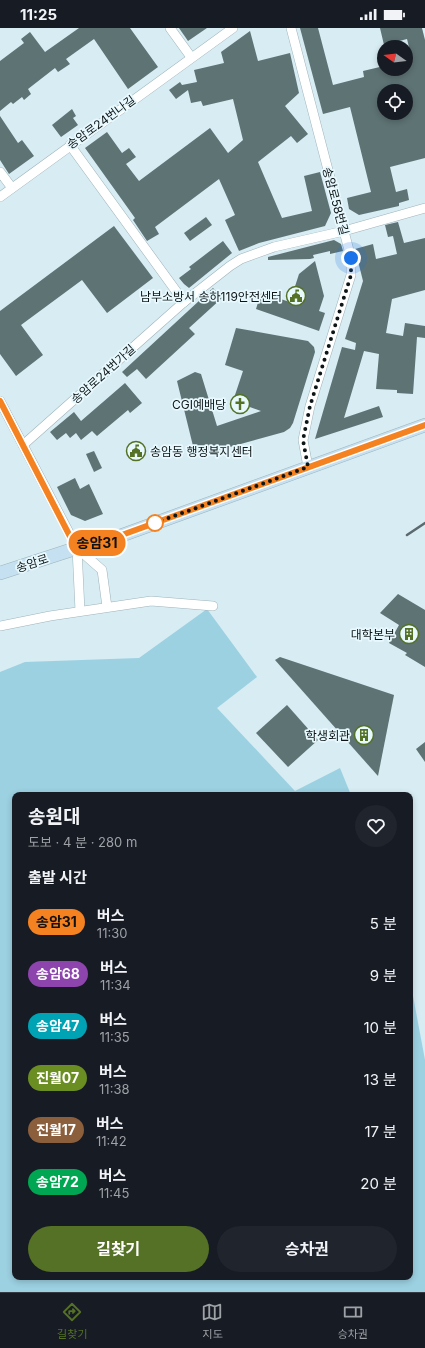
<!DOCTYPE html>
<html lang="ko">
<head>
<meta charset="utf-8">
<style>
  body { margin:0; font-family:Inter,"Noto Sans KR",sans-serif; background:#20242c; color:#f1f3f6; height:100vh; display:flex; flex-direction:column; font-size:15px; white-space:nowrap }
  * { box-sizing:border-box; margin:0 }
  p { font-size:13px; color:#9ea1a6 }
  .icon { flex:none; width:22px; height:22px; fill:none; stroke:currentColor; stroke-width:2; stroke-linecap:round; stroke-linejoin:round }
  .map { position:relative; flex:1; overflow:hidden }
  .sheet { position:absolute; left:12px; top:764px; width:401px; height:488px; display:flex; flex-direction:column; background:#171b24; border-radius:8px; box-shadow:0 2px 6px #0003 }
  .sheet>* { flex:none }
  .badge { padding:0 8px; border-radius:13px; font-size:14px; line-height:26px }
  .needle { width:26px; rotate:284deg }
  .buttons { position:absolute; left:377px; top:12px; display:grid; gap:8px }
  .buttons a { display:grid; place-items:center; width:36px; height:36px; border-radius:50%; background:#171b24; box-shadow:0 2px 6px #0003; font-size:20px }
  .you { position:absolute; width:20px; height:20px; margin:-10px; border:3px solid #fff; border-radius:50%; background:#1a73e8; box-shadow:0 0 0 6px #1a73e833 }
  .map>.badge { position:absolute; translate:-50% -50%; box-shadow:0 0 0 2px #fff }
  h2 { padding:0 16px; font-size:15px; line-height:36px }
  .round { display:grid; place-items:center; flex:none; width:42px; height:42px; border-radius:21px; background:#20242c }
  .headline { display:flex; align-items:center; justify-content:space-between; height:68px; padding:0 16px }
  h1 { font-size:19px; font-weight:700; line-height:30px }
  .action { display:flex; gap:8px; margin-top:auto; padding:8px 16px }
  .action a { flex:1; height:46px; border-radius:24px; background:#547125; color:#fff; font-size:16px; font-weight:700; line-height:46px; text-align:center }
  .action a+a { background:#20242c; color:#f1f3f6 }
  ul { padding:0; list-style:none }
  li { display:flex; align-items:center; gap:12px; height:52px; padding:0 16px }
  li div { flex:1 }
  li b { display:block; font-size:15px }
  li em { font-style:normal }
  li .badge { min-width:44px; font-weight:700; text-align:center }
  .status { display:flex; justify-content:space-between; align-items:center; height:28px; padding:0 20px; background:#171b24; direction:ltr }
  .status svg { height:11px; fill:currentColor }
  .menu { display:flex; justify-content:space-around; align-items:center; height:56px; border-top:1px solid #363941; background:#171b24; font-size:11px; color:#9ea1a6 }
  .menu a { display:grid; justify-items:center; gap:2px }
  .menu .selected { color:#547125 }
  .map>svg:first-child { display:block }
</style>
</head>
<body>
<div class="status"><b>11:25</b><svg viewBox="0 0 49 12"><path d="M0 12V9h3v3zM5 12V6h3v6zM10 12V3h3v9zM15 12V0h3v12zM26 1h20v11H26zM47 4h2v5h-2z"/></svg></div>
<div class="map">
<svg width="425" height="1264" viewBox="0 0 425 1264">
  <rect width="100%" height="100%" fill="#d7ecf3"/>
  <polygon fill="#9cd1e2" points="207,581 257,649 217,680 295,763 340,740 351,767 15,767 15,1249 410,1249 410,952 425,1032 425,1264 0,1264 0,644 25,634 139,630"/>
  <g fill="#5e7374" fill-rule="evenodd">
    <polygon points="79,0 130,0 158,39 128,61 94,11 66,31 70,36 58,44 55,40 28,61 31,66 24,72 22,69 13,76 11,74 0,83 0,33 24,15 21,11 30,4 45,24"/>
    <polygon points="179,0 207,0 188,13"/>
    <path d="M 300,0 L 318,0 L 333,57 L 364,49 L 363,43 L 384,38 L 384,41 L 406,41 L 406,32 L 412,31 L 407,11 L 384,17 L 380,0 L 422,0 L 425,12 L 425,130 L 390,139 L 396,164 L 407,161 L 409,172 L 399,175 L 399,178 L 359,187 L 349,181 L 347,170 L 371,164 L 350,79 L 323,86 ZM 384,63 L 406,63 L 406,85 L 384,85 Z"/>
    <polygon points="250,3 258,33 290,25 299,65 285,78 308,106 297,115 291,108 258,134 282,190 312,183 304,148 320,144 331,185 325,198 259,215 239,223 225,192 235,187 219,151 155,199 159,206 147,213 133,192 135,190 85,120 107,104 122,125 129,120 136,129 126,136 139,153 210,100 228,125 243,112 233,71 203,78 201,73 191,75 188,62 176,71 169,62 180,54 182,57 197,54 194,42 224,35 221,24"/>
    <polygon points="72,81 76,88 73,90 78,97 61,109 52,97"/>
    <polygon points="0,88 18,115 22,112 34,128 9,146 0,132"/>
    <polygon points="206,189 212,197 190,213 184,205"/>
    <polygon points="398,194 404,215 425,210 425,262 392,271 386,305 403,308 405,295 425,298 425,310 417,309 413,366 397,365 397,362 376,361 379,326 364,323 344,390 379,378 383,389 315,411 342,319 355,322 356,315 345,311 363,253 355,221 373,216 376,231 397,226 393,208 388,209 385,197"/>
    <polygon points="114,198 153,250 107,285 82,252 21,297 43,327 16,348 0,326 0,283"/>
    <polygon points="334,212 341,216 343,223 330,226 330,223 313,227 314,230 310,231 268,232 268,229"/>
    <polygon points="223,213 232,225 189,260 184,256 179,250 191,241 189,239"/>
    <polygon points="315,233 324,268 319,283 325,285 319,303 256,281 261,265 290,274 299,246"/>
    <polygon points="213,260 222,270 189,300 195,306 146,351 137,341 127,349 122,344"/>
    <polygon points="236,300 308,313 314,319 315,324 293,395 290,400 284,404 201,427 194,422 177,353 195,344 201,346 217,398 261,383 233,373 243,343 225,337"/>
    <polygon points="125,355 142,375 130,385 128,382 97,408 92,403 81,412 76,405 70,410 66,405 57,412 50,404 74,384 81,393"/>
    <polygon points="94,423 102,440 94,444 86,426"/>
    <polygon points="75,450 80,461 89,456 103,486 85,493 71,487 57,459"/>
    <polygon points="398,566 425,582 425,639 405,627 407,625 389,615 399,597 380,585"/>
    <polygon points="280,629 394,667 378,748 275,632"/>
    <polygon points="287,677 318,712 288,739 256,705"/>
    <polygon points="425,714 425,734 416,721"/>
  </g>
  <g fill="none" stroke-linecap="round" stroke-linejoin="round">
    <defs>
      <g id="street">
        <polyline points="170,0 191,29"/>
        <polyline points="291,0 351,230 351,247 310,378 303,412 308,439"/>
        <polyline points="70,117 184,274"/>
        <polyline points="0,144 12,160"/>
        <polyline points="0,169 233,0"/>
        <polyline points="0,373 77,520 102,542 107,579"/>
        <polyline points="23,417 184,274 230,238 241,231 274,219 344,203 425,180"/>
        <polyline points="77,520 80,583"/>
        <polyline points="0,598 50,588 151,573 213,578"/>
      </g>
      <polyline id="secondary" points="0,545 77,520 109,512 425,397"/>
    </defs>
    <use href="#street" stroke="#9fb3ba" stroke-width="10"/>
    <use href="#secondary" stroke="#9fb3ba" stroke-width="14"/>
    <use href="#street" stroke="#fff" stroke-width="9"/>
    <use href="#secondary" stroke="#c4e0f1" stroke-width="13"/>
    <polyline stroke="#5c696d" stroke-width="2.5" points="407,507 425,495"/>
  </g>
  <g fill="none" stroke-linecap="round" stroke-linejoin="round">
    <defs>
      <polyline id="line" points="0,373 76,520 108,512 425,397"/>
    </defs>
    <use href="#line" stroke="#fff" stroke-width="9"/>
    <use href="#line" stroke="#f58220" stroke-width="6"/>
    <polyline stroke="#0d1517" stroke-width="4" stroke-dasharray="0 7.2" points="155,495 308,439 303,412 310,378 351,247 351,230"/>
  </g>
  <defs>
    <symbol id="civic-ring" viewBox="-11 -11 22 22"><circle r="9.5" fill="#e8f9fe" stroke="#547125" stroke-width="1.5"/><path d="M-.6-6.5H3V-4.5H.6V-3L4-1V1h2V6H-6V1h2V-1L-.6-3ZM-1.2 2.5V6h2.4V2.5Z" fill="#547125"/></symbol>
    <symbol id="church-ring" viewBox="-11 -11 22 22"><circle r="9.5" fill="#e8f9fe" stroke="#547125" stroke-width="1.5"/><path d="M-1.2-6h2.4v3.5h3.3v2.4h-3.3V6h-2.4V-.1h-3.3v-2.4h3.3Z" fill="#547125"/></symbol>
    <symbol id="building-ring" viewBox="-11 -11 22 22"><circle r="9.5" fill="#e8f9fe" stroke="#547125" stroke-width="1.5"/><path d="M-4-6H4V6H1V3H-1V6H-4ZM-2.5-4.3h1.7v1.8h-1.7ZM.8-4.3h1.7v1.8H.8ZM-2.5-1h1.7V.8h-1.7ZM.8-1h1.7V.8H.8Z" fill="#547125"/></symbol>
  </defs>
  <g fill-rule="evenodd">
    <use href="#civic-ring" x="285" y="257" width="22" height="22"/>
    <use href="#church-ring" x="229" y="365" width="22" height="22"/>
    <use href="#civic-ring" x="125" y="412" width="22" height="22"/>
    <use href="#building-ring" x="398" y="595" width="22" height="22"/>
    <use href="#building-ring" x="353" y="696" width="22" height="22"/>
  </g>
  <circle fill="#fff" stroke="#f58220" stroke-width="2" cx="155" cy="495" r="8"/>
  <g text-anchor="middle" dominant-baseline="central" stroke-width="3.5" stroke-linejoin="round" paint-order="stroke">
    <g font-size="12" fill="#0d1517" stroke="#e8f9fe">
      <text transform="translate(101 94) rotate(-36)">송암로24번나길</text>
      <text transform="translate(336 173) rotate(75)">송암로58번길</text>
      <text transform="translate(103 346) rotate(-42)">송암로24번가길</text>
      <text transform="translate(32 535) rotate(-18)">송암로</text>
    </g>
    <g font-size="12" fill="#0d1517" stroke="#e8f9fe" text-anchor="end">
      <text x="282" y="268">남부소방서 송하119안전센터</text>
      <text x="226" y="376">CGI예배당</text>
      <text x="150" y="423" text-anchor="start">송암동 행정복지센터</text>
      <text x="395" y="606">대학본부</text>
      <text x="350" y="707">학생회관</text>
    </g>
  </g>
</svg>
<div class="buttons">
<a><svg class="needle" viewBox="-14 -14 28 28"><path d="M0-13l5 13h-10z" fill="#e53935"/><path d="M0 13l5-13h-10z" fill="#9ea1a6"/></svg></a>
<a><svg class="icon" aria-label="locate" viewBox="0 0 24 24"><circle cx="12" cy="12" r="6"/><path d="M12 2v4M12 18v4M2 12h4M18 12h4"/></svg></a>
</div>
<div class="you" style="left:351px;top:230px"></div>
<b class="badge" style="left:97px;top:515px;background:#f58220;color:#111">송암31</b>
<section class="sheet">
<div class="headline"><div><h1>송원대</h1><p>도보 · 4 분 · 280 m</p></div><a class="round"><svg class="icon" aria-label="heart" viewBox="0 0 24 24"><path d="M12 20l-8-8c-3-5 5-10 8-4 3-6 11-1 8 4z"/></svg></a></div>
<h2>출발 시간</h2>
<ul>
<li><span class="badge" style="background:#f58220;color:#111">송암31</span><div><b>버스</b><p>11:30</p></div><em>5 분</em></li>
<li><span class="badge" style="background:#8e44ad;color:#fff">송암68</span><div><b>버스</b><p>11:34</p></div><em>9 분</em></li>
<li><span class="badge" style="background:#00a3b4;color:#fff">송암47</span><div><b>버스</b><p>11:35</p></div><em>10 분</em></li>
<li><span class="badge" style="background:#6b8e23;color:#fff">진월07</span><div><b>버스</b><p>11:38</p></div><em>13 분</em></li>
<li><span class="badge" style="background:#8b5e3c;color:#fff">진월17</span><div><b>버스</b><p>11:42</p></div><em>17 분</em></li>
<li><span class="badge" style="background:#00a651;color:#fff">송암72</span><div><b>버스</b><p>11:45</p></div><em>20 분</em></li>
</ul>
<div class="action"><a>길찾기</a><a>승차권</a></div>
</section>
</div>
<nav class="menu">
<a class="selected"><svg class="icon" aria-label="directions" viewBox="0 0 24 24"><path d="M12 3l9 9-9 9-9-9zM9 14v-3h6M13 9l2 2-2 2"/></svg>길찾기</a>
<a><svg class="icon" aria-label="map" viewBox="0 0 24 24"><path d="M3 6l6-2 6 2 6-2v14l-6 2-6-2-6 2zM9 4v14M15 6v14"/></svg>지도</a>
<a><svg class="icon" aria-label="tickets" viewBox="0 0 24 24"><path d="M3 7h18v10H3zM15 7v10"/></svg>승차권</a>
</nav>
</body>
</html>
